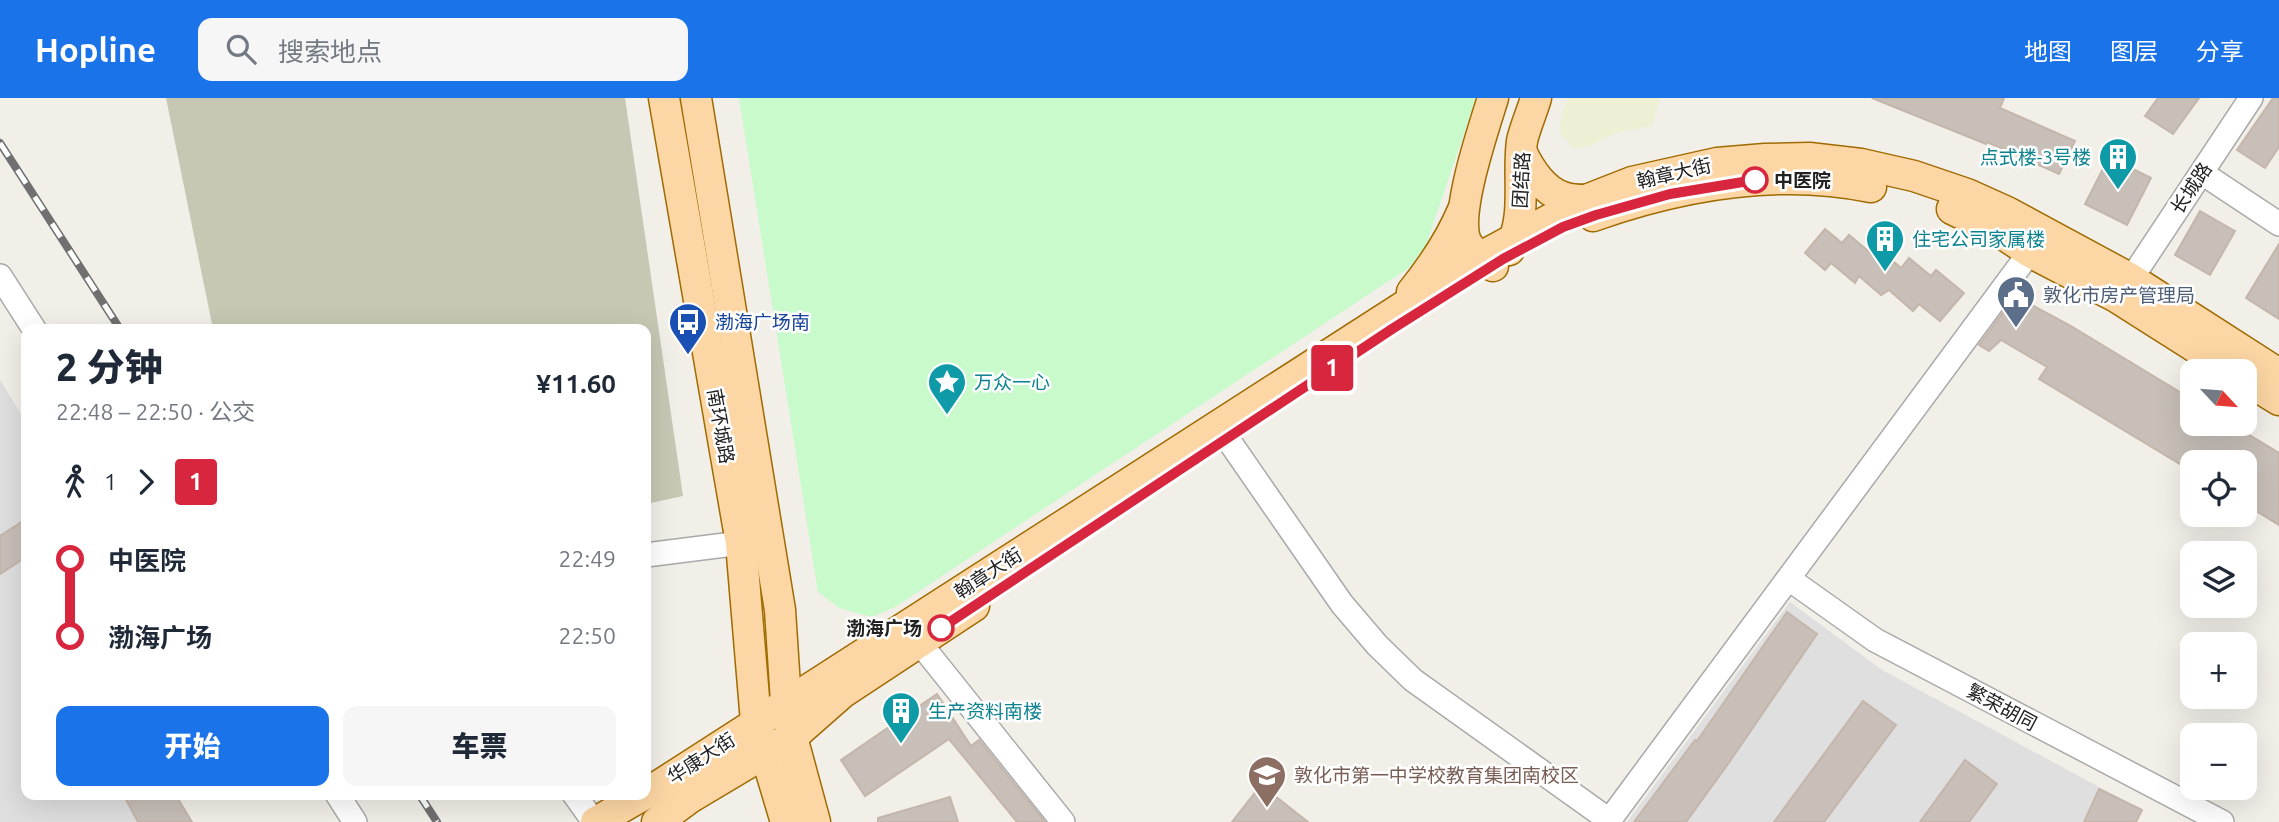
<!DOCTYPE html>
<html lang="zh">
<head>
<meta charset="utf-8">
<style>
  body { margin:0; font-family:Ubuntu,"Noto Sans SC",sans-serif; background:#f6f6f7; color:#1f2937; height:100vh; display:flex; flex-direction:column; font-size:26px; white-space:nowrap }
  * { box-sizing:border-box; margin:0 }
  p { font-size:23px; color:#747a83 }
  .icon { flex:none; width:38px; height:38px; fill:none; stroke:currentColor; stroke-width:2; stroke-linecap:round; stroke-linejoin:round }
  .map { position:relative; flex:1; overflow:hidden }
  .sheet { position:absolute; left:21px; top:226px; width:630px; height:476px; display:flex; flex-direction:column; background:#fff; border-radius:14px; box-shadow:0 7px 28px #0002 }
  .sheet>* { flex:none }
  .badge { padding:0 14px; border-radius:5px; font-size:24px; line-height:46px }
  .needle { width:46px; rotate:116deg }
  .fabs { position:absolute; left:2180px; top:261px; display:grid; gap:14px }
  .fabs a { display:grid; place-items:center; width:77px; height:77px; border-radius:14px; background:#fff; box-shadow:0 7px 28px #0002; font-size:35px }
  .map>.badge { position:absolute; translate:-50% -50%; box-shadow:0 0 0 4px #fff }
  .legs { display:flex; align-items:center; gap:10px; height:77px; padding:0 35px; font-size:23px }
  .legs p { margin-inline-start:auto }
  .overview { display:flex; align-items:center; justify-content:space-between; height:119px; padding:0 35px }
  h1 { font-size:38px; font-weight:800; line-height:52px }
  .cta { display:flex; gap:14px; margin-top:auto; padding:14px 35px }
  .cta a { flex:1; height:80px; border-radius:14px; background:#1a73e8; color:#fff; font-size:28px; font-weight:800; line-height:80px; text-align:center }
  .cta a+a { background:#f6f6f7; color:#1f2937 }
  ul { padding:0 35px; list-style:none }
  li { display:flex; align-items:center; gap:24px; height:77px; font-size:26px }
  li i { display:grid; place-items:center; width:10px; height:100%; margin:0 9px; background:currentColor }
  li i::after { content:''; width:18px; height:18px; margin:-9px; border:5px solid; border-radius:50%; background:#fff }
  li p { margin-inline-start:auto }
  li:first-child i { background:linear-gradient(#0000 50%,currentColor 0) }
  li:last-child i { background:linear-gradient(currentColor 50%,#0000 0) }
  header { display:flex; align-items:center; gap:42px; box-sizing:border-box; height:98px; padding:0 35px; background:#1a73e8; color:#fff }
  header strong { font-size:33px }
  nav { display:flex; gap:38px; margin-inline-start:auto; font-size:24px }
  .search { width:490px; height:63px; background:#f6f6f7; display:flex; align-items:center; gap:18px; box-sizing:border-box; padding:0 24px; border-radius:14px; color:#747a83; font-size:26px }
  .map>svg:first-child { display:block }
</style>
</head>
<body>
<header>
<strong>Hopline</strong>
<div class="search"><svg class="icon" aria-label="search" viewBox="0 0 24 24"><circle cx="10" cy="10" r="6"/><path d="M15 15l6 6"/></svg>搜索地点</div>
<nav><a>地图</a><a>图层</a><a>分享</a></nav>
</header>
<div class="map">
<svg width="2279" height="724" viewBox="0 0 2279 724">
  <rect width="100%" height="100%" fill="#f2efe9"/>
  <g fill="#e0dfdf">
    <polygon points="0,282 26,324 26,696 175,697 192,724 0,724"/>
    <polygon points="1790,504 1882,572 2142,712 2136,724 1627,724"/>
  </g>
  <polygon fill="#c7c7b4" points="166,0 625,0 683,398 646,406 646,231 213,231"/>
  <polygon fill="#eef0d5" points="1568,0 1660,0 1652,28 1617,35 1587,49 1573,50 1561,36 1559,26"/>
  <polygon fill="#c8facc" points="739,0 1476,0 1426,147 1410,169 895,509 872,519 839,510 818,494"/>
  <g fill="#c7bfb8" stroke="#c4b6ab" stroke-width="2">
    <polygon points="1872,0 2004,0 2000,10 2075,43 2059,76 1987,44 1986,46"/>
    <polygon points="2158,0 2199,0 2173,36 2145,18"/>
    <polygon points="2273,0 2279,0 2279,49 2265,70 2237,52"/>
    <polygon points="2109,59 2151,80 2127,127 2085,106"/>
    <polygon points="2200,113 2235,133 2210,177 2175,157"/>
    <polygon points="1825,131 1842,145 1849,137 1874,158 1879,151 1901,170 1909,160 1931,178 1936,172 1964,195 1940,223 1919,206 1913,213 1889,192 1881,197 1859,178 1855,185 1831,165 1825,172 1805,155"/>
    <polygon points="2279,146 2279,221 2246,200"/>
    <polygon points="2015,198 2071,228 2193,302 2193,326 2231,326 2279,355 2279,427 2245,406 2245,364 2193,364 2193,374 2039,281 2047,269 2001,242 1989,253 1979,247"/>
    <polygon points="26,421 26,459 0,476 0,438"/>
    <polygon points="1787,514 1817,536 1728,666 1686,724 1634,724 1695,642 1697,643"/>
    <polygon points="937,596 971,648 979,642 1045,724 1017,724 949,641 865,698 841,662"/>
    <polygon points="1863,603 1896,627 1824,724 1774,724"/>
    <polygon points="1965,662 1997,686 1969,724 1920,724"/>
    <polygon points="1261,687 1308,724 1232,724"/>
    <polygon points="2099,691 2142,712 2136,724 2084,724"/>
    <polygon points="123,696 175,696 192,724 138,724"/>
    <polygon points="950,699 958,724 878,724 878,720"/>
  </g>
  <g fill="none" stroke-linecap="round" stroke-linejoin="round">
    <defs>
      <g id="minor">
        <polyline points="2202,75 2279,126"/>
        <polyline points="0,178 34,231"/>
        <polyline points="2131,181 2251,0"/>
        <polyline points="1227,340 1342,506 1377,547 1413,582 1609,722"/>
        <polyline points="646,457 741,445"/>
        <polyline points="1789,481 1875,542 2222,724"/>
        <polyline points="919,544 1063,724"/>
        <polyline points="337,696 355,724"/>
        <polyline points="574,696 594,724"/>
        <polyline points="1608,724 2030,154"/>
      </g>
      <g id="major">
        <polyline points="664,0 741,445 756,624 786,724"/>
        <polyline points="696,0 780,512 786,604 792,639 815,724"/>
        <path d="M 1522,55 C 1530,72 1544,93 1563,99 C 1570,102 1579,102 1586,102"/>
        <polyline points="1952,111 2000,134 2030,154 2118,200 2233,273"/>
        <path d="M 1593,118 C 1681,87 1778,70 1871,89"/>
        <path d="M 1509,152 C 1528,120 1517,79 1522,43 C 1525,29 1532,14 1536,0"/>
        <path d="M 1493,168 C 1482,162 1466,150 1464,137 C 1458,106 1483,32 1493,0"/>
        <path d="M 1412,194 C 1433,168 1450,143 1463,112"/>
        <polyline points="2245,281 2279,302"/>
        <polyline points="646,696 1479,160 1586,102 1632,84 1717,65 1765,61 1809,60 1861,66 1914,78 1967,96 2007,114 2131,181 2279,276"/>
        <polyline points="596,724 645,696"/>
        <polyline points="657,724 691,699 792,639 842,595 974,508"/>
      </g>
    </defs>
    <use href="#minor" stroke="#a9a9a9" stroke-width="26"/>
    <use href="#major" stroke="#a06b00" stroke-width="33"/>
    <use href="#minor" stroke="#fff" stroke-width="23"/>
    <use href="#major" stroke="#fcd6a4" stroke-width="30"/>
    <defs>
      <g id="rail">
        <polyline points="0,45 120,231"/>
        <polyline points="419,696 437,724"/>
      </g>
    </defs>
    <use href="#rail" stroke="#707070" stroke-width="8"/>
    <use href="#rail" stroke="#fff" stroke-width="5" stroke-dasharray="16" stroke-linecap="butt"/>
  </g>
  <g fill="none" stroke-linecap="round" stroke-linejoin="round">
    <defs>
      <polyline id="line-1" points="941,530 1392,231 1503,161 1563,129 1596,117 1670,96 1755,82"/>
    </defs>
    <use href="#line-1" stroke="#fff" stroke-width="16"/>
    <use href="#line-1" stroke="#d7263d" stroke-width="10"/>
  </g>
  <defs>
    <symbol id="building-pin" viewBox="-11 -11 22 30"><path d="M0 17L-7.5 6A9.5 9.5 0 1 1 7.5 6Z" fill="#0f9aa8" stroke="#fff"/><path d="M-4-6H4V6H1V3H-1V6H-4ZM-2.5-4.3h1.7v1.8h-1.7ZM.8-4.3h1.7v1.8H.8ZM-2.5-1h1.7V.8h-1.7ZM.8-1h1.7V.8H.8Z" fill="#fff"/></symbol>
    <symbol id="civic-pin" viewBox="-11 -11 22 30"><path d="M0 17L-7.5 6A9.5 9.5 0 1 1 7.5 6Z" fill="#5c6f8a" stroke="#fff"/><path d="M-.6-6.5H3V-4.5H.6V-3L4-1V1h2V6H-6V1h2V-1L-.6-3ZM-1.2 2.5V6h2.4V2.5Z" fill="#fff"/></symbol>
    <symbol id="bus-pin" viewBox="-11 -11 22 30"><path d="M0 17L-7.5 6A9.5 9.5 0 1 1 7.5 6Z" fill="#1a4fb4" stroke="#fff"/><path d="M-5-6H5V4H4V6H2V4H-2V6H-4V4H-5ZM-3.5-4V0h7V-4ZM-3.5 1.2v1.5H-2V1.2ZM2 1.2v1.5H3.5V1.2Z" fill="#fff"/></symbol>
    <symbol id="sight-pin" viewBox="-11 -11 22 30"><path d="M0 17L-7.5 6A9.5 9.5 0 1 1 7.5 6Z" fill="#0f9aa8" stroke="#fff"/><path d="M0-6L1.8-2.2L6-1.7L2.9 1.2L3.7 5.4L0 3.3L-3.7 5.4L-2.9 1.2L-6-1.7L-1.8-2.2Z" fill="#fff"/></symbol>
    <symbol id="school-pin" viewBox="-11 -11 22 30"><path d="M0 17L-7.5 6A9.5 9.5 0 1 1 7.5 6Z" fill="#8d6e63" stroke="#fff"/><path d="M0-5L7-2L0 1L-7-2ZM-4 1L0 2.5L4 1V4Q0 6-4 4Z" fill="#fff"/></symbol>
  </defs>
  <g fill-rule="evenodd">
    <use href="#building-pin" x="2096" y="37" width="44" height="60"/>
    <use href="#building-pin" x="1863" y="119" width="44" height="60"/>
    <use href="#civic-pin" x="1994" y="175" width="44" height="60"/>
    <use href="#bus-pin" x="666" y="202" width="44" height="60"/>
    <use href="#sight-pin" x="925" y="262" width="44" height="60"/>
    <use href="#building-pin" x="879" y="591" width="44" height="60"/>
    <use href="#school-pin" x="1245" y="655" width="44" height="60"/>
  </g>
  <g fill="#fff" stroke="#d7263d" stroke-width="3.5">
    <circle cx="1755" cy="82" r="12"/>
    <circle cx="941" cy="530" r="12"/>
  </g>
  <g text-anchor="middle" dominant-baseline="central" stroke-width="5" stroke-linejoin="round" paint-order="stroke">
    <g font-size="19" fill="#0d838f" stroke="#fff" text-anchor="start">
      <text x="2091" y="59" text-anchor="end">点式楼-3号楼</text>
      <text x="1912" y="141">住宅公司家属楼</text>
      <text x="974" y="284">万众一心</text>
      <text x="928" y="613">生产资料南楼</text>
    </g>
    <g font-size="19" fill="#222" stroke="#fff">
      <text transform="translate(1674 75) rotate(-13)">翰章大街</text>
      <text transform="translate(1521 82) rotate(-87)">团结路</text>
      <text transform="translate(2191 90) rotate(-56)">长城路</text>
      <text transform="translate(721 328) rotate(80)">南环城路</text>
      <text transform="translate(988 475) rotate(-33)">翰章大街</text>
      <text transform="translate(2002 609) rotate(28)">繁荣胡同</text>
      <text transform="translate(701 660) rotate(-33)">华康大街</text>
    </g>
    <g font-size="19" font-weight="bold" fill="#222" stroke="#fff" text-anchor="start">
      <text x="1774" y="82">中医院</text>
      <text x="922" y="530" text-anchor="end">渤海广场</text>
    </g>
    <g font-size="19" fill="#4e5e75" stroke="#fff" text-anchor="start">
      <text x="2043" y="197">敦化市房产管理局</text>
    </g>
    <g font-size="19" fill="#164399" stroke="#fff" text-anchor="start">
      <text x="715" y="224">渤海广场南</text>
    </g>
    <g font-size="19" fill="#785e54" stroke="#fff" text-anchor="start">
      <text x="1294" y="677">敦化市第一中学校教育集团南校区</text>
    </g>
  </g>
</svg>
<div class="fabs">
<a><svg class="needle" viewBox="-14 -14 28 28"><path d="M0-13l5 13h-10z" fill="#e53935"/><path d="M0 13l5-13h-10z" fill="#747a83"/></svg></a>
<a><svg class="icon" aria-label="locate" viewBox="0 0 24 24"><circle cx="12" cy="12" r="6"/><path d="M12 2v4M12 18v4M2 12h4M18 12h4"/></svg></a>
<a><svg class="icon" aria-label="layers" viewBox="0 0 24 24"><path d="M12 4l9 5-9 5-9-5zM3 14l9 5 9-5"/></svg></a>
<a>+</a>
<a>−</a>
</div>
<b class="badge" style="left:1332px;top:270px;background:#d7263d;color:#fff">1</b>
<section class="sheet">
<div class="overview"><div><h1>2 分钟</h1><p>22:48 – 22:50 · 公交</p></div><b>¥11.60</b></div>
<div class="legs"><svg class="icon" aria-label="walk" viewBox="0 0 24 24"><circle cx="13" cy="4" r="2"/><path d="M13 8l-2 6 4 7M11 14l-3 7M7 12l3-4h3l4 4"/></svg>1<svg class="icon" aria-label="forward" viewBox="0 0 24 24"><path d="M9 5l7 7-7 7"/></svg><b class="badge" style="background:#d7263d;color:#fff">1</b></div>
<ul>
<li><i style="color:#d7263d"></i><b>中医院</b><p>22:49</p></li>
<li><i style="color:#d7263d"></i><b>渤海广场</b><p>22:50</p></li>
</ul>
<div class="cta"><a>开始</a><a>车票</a></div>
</section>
</div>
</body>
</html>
